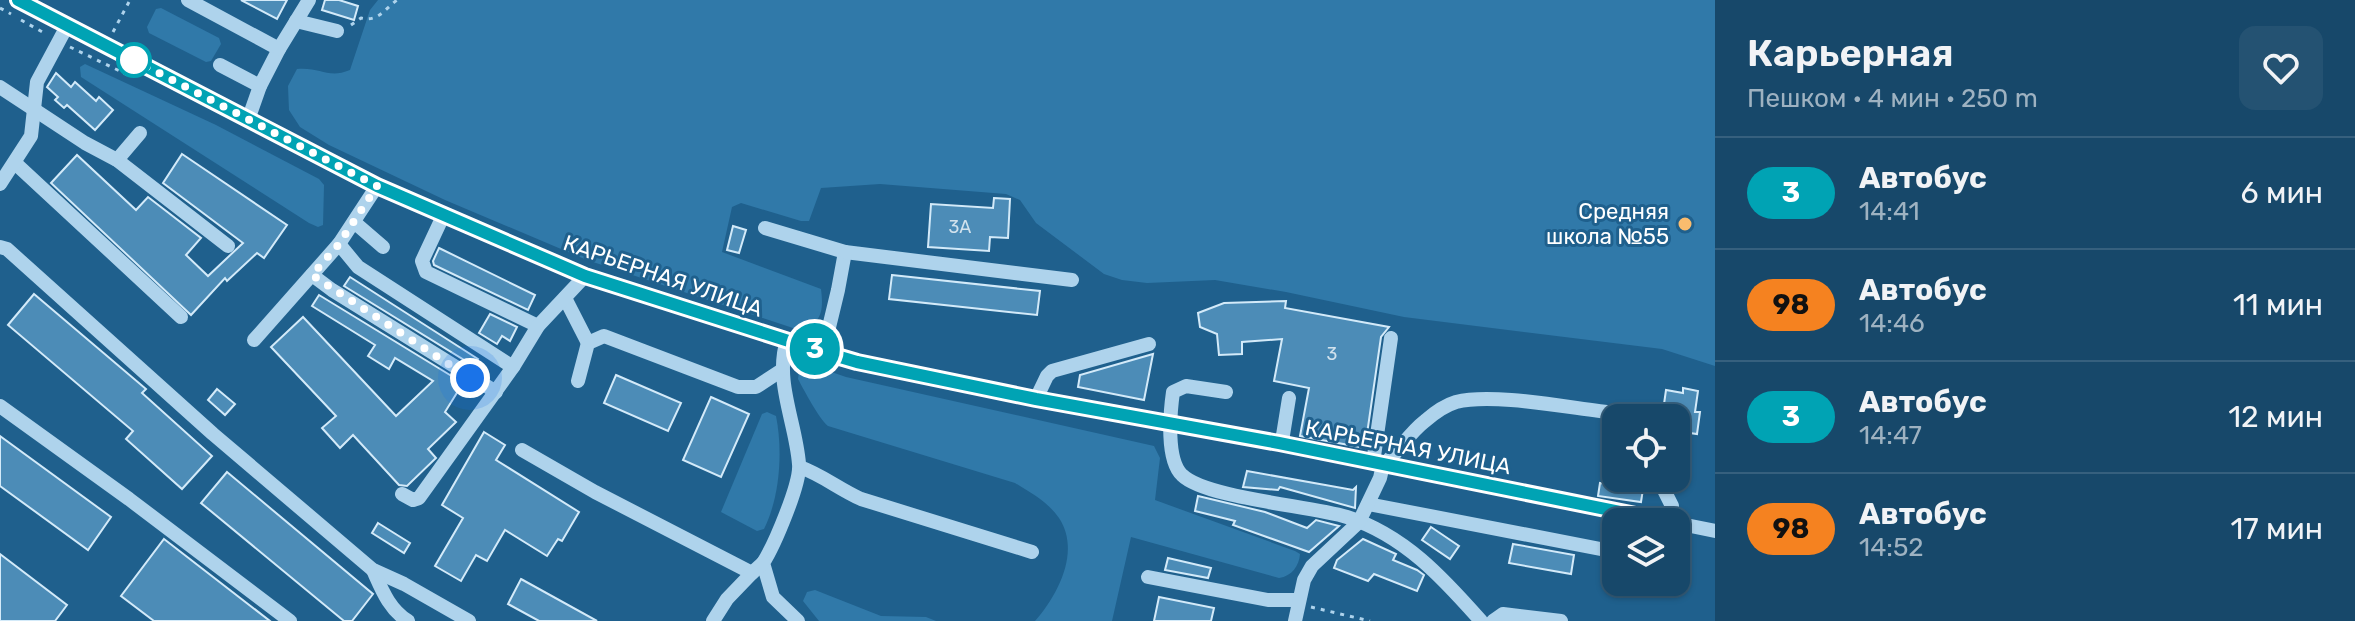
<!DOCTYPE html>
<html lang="ru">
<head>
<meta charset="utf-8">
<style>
  body { margin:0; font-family:Rubik,sans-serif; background:#245272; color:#f1f3f6; height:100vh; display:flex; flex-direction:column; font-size:30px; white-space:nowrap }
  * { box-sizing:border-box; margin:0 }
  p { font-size:26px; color:#9eb2c1 }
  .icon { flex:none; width:44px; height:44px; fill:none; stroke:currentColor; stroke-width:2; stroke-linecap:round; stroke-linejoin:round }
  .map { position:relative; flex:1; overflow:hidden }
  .details { display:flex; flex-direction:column; background:#17486a; width:640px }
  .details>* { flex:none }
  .badge { padding:0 16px; border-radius:26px; font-size:28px; line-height:52px }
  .controls { position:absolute; left:1602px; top:404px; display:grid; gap:16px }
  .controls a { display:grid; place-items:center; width:88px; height:88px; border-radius:16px; background:#17486a; box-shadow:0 2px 6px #0004,0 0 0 2px #36607e; font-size:40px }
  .you { position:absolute; width:40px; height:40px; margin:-20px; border:6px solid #fff; border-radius:50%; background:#1a73e8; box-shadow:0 0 0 12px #1a73e833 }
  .map>.badge { position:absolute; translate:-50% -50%; box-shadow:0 0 0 4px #fff }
  .round { display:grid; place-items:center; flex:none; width:84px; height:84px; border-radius:16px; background:#245272 }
  .headline { display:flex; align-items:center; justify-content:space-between; height:136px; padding:0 32px }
  h1 { font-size:38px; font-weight:600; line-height:60px }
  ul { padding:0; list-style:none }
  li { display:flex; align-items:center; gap:24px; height:112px; padding:0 32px; border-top:2px solid #36607e }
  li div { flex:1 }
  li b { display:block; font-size:30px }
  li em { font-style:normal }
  li .badge { min-width:88px; font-weight:700; text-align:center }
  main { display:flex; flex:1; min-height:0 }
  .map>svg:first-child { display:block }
</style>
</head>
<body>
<main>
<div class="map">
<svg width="1715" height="621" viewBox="0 0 1715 621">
  <rect width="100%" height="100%" fill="#1f608d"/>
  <g fill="#3079a9">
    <path d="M 378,0 L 1715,0 L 1715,366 L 1662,349 L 1404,317 L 1286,292 L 1215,280 L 1147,283 L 1122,280 L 1104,274 L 1036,223 L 1020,200 L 1006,194 L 880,184 L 821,188 L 809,221 L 801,221 L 741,203 L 732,207 L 722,252 L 821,289 C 824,313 821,326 796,329 L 587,260 L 445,200 L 329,145 L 300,127 L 289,110 L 288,86 L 297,69 C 321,67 328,79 350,70 L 370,10 Z"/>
    <polygon points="161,8 219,38 221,44 211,61 206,62 149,33 147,27 156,9"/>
    <polygon points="85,64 216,125 319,179 324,185 323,225 318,227 309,223 81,77 80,67"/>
    <path d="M 814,366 L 846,377 L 1154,446 L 1160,458 L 1155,500 L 1295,551 L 1300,554 C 1299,566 1292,576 1279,578 L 1131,537 L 1112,621 L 1035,621 C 1058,595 1081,551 1059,518 C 1048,502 1031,493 1015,483 L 828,426 C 818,417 805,392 798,379 L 799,372 Z"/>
    <path d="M 767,412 L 776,416 C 783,451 780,497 764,529 L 757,531 L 721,512 L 762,414 Z"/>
    <polygon points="815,590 881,616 926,617 936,621 819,621 803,601 807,592"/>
  </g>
  <g fill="#4c8cb7" stroke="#d3eaf9" stroke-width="2">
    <polygon points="241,0 287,0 277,19"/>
    <polygon points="325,0 339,0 358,6 354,20 322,10"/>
    <polygon points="56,73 71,87 75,82 96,101 99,97 113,110 95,130 67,105 64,108 55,100 58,97 47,87"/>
    <polygon points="182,154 287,225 264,258 257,253 227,281 225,278 191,315 51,183 77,155 136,210 148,197 201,238 186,255 208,276 243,243 163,183"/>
    <polygon points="994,198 1010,199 1008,238 990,237 989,251 928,247 931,204 993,208"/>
    <polygon points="733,226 746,230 739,253 727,250"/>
    <polygon points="439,248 535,295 528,310 434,265 433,261"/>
    <polygon points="892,275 1040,291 1037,315 889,299"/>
    <polygon points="350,277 478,359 474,366 344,286"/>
    <polygon points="34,294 146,389 142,393 212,456 182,489 126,439 133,431 8,325"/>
    <polygon points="319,295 463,383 445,412 456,422 428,449 436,458 407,486 399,485 353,435 340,448 322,428 336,416 271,347 303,317 396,416 433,381 395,358 389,369 368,356 375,345 312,306"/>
    <polygon points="1286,301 1285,308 1389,327 1381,337 1365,448 1300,436 1309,388 1274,381 1282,339 1242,342 1242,354 1219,355 1217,334 1200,327 1198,313 1224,303"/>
    <polygon points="490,314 517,327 510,341 502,336 497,344 479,333"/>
    <polygon points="1153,354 1144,400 1078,387 1080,375"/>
    <polygon points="616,375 681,403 668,431 604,403"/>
    <polygon points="1683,388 1698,391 1695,412 1700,412 1697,434 1676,431 1676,418 1662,418 1666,390 1683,393"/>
    <polygon points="217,389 235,404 225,415 208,400"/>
    <polygon points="711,397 749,414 721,477 683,460"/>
    <polygon points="484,432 505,445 496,460 579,512 562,541 558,539 547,556 505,530 487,561 476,555 461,581 435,566 463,518 442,505"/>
    <polygon points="0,436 111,517 88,550 0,486"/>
    <polygon points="1247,471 1353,490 1356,487 1355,508 1280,487 1278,490 1243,487"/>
    <polygon points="227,472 373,594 352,621 344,621 201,503"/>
    <polygon points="1600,483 1643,489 1641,502 1598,496"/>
    <polygon points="1198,496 1265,512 1307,528 1316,520 1339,526 1309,552 1233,525 1235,521 1195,511"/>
    <polygon points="378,523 410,543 404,553 372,533"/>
    <polygon points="1431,527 1459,546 1450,559 1422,540"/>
    <polygon points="164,539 270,621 154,621 121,596"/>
    <polygon points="1363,539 1396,554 1393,560 1417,570 1424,575 1417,591 1374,574 1368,581 1334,568 1337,560"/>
    <polygon points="1513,544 1574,555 1571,574 1509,563"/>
    <polygon points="0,554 67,605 55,621 0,621"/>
    <polygon points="1168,558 1211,568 1208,578 1165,570"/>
    <polygon points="521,579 597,621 539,621 508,604"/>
    <polygon points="1159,597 1214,608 1211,621 1154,621"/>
  </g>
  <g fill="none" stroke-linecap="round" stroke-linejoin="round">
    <g stroke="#aed3ec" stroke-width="3" stroke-dasharray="4 6" stroke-linecap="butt">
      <polyline points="0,8 11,14"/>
      <polyline points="21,20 46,34"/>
      <path d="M 351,25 L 361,18 C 378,22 384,10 397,0"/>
      <polyline points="113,32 130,0"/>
      <polyline points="70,47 128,75"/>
      <polyline points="1311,607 1370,621"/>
    </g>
    <g stroke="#aed3ec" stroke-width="14">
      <polyline points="18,0 377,186 585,276 823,352 857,362 1036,399 1279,443 1670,522"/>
      <polyline points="188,0 279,49 260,86 248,120"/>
      <polyline points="296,21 337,31"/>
      <polyline points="279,49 309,0"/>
      <polyline points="220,65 260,86"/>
      <polyline points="0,87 85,143 117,160 228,246"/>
      <polyline points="117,160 140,133"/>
      <polyline points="15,163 181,317"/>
      <polyline points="0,184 31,136 37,82 67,26"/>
      <polyline points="444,214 422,261 426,272 538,326"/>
      <polyline points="354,222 383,247"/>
      <polyline points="765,228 845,252 838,290 823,352"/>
      <polyline points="339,244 358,267 513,367"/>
      <polyline points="0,247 7,249 213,434 373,570 404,584 469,621"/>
      <polyline points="845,252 1072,280"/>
      <polyline points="312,275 332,290 496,392"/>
      <polyline points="565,298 588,343"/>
      <polyline points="254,340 339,244 377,186"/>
      <path d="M 787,340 C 774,381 796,423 799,464 C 801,483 774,546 763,563 L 773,597 L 798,621"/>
      <polyline points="578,381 588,343 604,336 738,387 756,387 782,370"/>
      <path d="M 1226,392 L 1186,386 L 1173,392 C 1170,413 1166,460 1182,475 C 1205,498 1311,506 1347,517 C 1404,535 1443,578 1481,621"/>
      <polyline points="1036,399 1047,376 1052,371 1149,344"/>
      <polyline points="0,406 129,499 290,621"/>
      <polyline points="1279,443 1283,435 1289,398"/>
      <polyline points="522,450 595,492 752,573 763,563"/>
      <polyline points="1373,463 1391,338"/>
      <path d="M 800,467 C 822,475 839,489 861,499 L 1032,552"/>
      <polyline points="1658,478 1672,506 1670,522"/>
      <polyline points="402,494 413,500 419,498 513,367 538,326 585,276"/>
      <polyline points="1368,504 1616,552"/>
      <polyline points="1676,523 1715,531"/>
      <path d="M 373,570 C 382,590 389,609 408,621"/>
      <polyline points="1148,577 1268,600 1299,600"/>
      <polyline points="713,621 727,599 752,573"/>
      <path d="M 1295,621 L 1304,580 L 1312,566 L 1359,522 L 1380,478 L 1383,465 C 1399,452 1408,434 1425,421 C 1433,414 1446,405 1456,402 C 1494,392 1574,409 1615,413 L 1622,418"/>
      <polyline points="1493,621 1503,614 1561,621"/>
    </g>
  </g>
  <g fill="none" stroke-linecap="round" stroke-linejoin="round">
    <defs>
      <polyline id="line" points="18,0 377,186 585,276 823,352 857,362 1036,399 1279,443 1670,522"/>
    </defs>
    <use href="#line" stroke="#fff" stroke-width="18"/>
    <use href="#line" stroke="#00a3b4" stroke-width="12"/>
    <polyline stroke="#fff" stroke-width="8" stroke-dasharray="0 14.4" points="134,60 377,186 339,244 312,275 470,378"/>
  </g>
  <circle fill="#fff" stroke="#00a3b4" stroke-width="4" cx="134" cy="60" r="16"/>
  <circle fill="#fabc6e" stroke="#1f608d" stroke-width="3" cx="1685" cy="224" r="8"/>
  <g text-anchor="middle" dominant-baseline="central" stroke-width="6" stroke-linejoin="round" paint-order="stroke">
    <g font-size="18" fill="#d2e2ed">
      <text x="960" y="227">3А</text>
      <text x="1332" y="354">3</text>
    </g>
    <g font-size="22" fill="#fff" stroke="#1f608d" text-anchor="end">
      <text x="1669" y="211">Средняя<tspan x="1669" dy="25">школа №55</tspan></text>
    </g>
    <g font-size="22" fill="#fff" stroke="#1f608d">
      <text transform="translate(663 276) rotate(19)">КАРЬЕРНАЯ УЛИЦА</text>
      <text transform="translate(1408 447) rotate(11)">КАРЬЕРНАЯ УЛИЦА</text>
    </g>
  </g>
</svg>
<div class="controls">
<a><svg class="icon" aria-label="locate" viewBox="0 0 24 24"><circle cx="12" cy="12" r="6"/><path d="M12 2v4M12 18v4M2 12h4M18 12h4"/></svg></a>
<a><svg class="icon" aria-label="layers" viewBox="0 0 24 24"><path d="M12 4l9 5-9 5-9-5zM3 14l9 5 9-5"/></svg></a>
</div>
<div class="you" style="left:470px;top:378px"></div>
<b class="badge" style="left:815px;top:349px;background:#00a3b4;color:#fff">3</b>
</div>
<section class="details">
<div class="headline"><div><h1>Карьерная</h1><p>Пешком · 4 мин · 250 m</p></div><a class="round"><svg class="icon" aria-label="heart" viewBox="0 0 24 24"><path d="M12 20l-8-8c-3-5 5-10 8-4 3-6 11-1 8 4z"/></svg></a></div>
<ul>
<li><span class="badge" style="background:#00a3b4;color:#fff">3</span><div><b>Автобус</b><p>14:41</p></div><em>6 мин</em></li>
<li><span class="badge" style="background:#f58220;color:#111">98</span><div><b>Автобус</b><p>14:46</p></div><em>11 мин</em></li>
<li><span class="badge" style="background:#00a3b4;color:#fff">3</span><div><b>Автобус</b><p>14:47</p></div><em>12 мин</em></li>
<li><span class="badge" style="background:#f58220;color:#111">98</span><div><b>Автобус</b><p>14:52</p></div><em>17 мин</em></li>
</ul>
</section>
</main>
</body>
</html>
